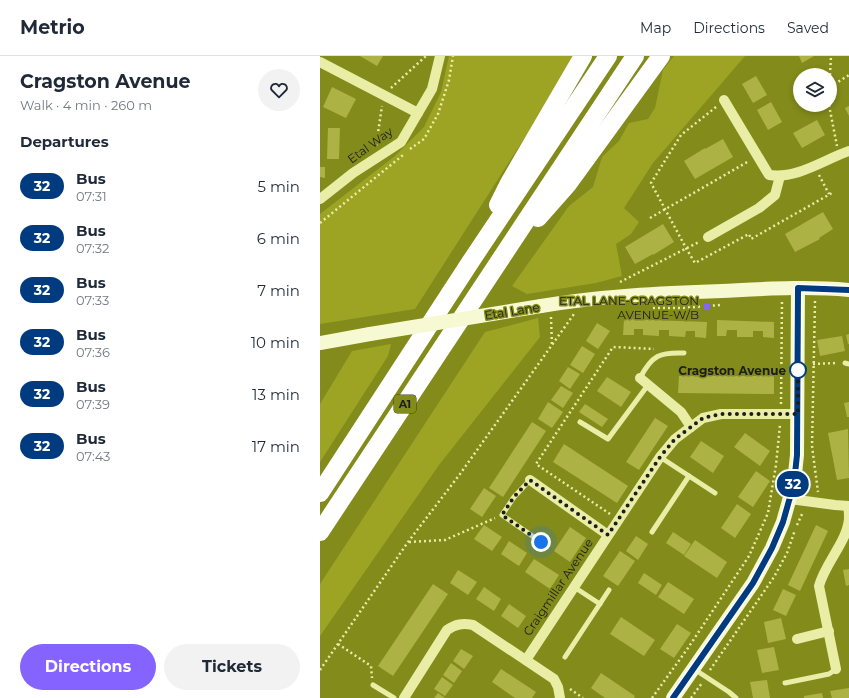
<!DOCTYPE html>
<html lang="en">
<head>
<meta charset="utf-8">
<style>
  body { margin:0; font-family:Montserrat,sans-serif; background:#f2f2f3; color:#1f2937; height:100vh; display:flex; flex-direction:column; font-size:15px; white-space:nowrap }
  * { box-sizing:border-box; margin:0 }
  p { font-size:13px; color:#747a83 }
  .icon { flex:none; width:22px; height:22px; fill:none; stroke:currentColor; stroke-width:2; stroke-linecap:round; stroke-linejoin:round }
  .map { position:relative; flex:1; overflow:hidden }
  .side { display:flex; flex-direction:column; background:#fff; width:320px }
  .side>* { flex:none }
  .badge { padding:0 8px; border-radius:13px; font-size:14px; line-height:26px }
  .controls { position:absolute; left:473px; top:12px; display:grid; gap:8px }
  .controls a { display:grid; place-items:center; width:44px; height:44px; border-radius:50%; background:#fff; box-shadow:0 2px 6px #0003; font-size:20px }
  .you { position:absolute; width:20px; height:20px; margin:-10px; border:3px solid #fff; border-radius:50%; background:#1a73e8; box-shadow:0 0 0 6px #1a73e833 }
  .map>.badge { position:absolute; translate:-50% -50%; box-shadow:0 0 0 2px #fff }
  h2 { padding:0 20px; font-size:15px; line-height:36px }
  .round { display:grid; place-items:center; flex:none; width:42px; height:42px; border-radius:21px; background:#f2f2f3 }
  .headline { display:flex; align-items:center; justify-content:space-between; height:68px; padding:0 20px }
  h1 { font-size:19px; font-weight:700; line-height:30px }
  .action { display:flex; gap:8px; margin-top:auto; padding:8px 20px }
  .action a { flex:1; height:46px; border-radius:24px; background:#8463fe; color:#fff; font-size:16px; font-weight:700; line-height:46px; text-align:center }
  .action a+a { background:#f2f2f3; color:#1f2937 }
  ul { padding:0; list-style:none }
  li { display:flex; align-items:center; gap:12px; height:52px; padding:0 20px }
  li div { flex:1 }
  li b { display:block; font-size:15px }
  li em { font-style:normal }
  li .badge { min-width:44px; font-weight:700; text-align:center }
  header { display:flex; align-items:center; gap:24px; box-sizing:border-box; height:56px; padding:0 20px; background:#fff; border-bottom:1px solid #e0e1e3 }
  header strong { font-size:19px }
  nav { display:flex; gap:22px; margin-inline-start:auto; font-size:14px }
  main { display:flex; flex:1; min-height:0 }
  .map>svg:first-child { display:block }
</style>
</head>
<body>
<header>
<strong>Metrio</strong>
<nav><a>Map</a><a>Directions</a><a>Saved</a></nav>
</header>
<main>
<section class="side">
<div class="headline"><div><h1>Cragston Avenue</h1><p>Walk · 4 min · 260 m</p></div><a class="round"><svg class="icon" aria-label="heart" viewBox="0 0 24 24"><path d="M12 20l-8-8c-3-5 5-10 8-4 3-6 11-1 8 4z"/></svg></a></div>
<h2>Departures</h2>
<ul>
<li><span class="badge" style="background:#003b80;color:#fff">32</span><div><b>Bus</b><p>07:31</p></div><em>5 min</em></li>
<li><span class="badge" style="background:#003b80;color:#fff">32</span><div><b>Bus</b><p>07:32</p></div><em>6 min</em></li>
<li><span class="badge" style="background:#003b80;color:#fff">32</span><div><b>Bus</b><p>07:33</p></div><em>7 min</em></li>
<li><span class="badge" style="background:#003b80;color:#fff">32</span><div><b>Bus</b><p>07:36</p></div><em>10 min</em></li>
<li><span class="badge" style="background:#003b80;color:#fff">32</span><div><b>Bus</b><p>07:39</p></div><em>13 min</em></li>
<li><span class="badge" style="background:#003b80;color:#fff">32</span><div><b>Bus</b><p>07:43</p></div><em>17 min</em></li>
</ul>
<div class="action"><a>Directions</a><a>Tickets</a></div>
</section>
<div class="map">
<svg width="529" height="642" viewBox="0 0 529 642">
  <rect width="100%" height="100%" fill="#838b1b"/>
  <g fill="#9da424">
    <polygon points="129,0 254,0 207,78 95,253 0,268 0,158 75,100 104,71 121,36"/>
    <polygon points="354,0 425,0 333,107 304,152 319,166 311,178 296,188 302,220 276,227 207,238 192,230 249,150 273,131 282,101 299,85 309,67 328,63 335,52 343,14"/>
    <polygon points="218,262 220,281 119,409 0,580 0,528 165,276"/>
    <polygon points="71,288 68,300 0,406 0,348 32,295"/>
  </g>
  <g fill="#acb344">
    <polygon points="40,0 63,0 57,10"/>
    <polygon points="479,0 494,0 482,7"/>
    <polygon points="436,20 447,39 433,47 422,28"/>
    <polygon points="12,31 36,43 26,62 3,51"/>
    <polygon points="451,46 462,66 448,74 437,54"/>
    <polygon points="529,50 529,60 525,52"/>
    <polygon points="497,64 505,79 482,92 473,77"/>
    <polygon points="8,72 20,72 19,103 7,103"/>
    <polygon points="403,83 413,101 375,123 364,105 385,92 385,93"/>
    <polygon points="0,111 5,111 5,122 0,121"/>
    <polygon points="503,156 513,173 499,182 500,183 475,196 465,178"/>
    <polygon points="343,168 354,186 333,199 333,198 315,208 305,191"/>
    <polygon points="304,263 387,266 386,282 375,281 375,275 366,275 365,281 349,280 349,274 339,274 339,280 323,279 323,273 314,273 314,279 303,279"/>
    <polygon points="397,264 454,266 454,282 443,281 443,275 433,275 433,281 417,281 417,274 407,274 406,280 397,280"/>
    <polygon points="277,267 290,275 278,293 266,285"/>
    <polygon points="529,278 529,288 528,288 526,279"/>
    <polygon points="522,280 525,295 500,300 497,284"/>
    <polygon points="262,290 275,298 263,317 250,309"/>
    <polygon points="248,311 260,318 250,333 239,325"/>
    <polygon points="359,320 454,320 454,338 358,337"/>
    <polygon points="287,321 311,336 301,351 277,335"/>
    <polygon points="241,330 253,337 243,352 231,344"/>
    <polygon points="228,346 243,356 232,372 218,363"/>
    <polygon points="529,346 529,361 527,361 524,347"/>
    <polygon points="265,348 288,363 282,371 259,356"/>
    <polygon points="335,362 348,370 319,414 306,406"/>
    <polygon points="212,366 226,375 183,441 169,432"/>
    <polygon points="528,373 529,422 517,424 508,377"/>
    <polygon points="425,377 450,395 440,410 414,391"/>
    <polygon points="381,385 404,400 393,417 370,401"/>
    <polygon points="244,388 308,430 297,447 233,406"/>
    <polygon points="436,415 450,425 433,451 418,441"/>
    <polygon points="164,432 176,440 162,461 150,453"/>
    <polygon points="417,448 431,458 415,482 401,472"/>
    <polygon points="164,469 182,481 172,495 154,483"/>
    <polygon points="496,469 508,475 480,535 468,529"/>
    <polygon points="250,471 266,482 250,506 234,495"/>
    <polygon points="353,476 371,488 364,499 346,487"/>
    <polygon points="316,480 328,488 318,504 306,495"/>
    <polygon points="375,484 407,506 397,522 364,500"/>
    <polygon points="189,485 207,497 199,510 181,498"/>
    <polygon points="300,495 315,505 298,530 283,520"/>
    <polygon points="214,503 239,519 230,533 205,516"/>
    <polygon points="529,513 529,529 526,530 523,514"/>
    <polygon points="138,514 157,526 148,539 130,527"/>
    <polygon points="324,517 342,529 336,539 318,527"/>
    <polygon points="348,526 374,543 364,558 338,541"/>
    <polygon points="113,528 128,538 73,620 58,610"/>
    <polygon points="164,531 181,543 174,555 156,543"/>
    <polygon points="463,533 476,539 466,560 453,554"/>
    <polygon points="189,548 206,560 198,572 181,560"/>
    <polygon points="301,561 335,584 324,600 290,578"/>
    <polygon points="461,562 466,583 448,587 444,566"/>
    <polygon points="357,568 371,577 354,602 340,593"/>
    <polygon points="454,591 459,614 442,617 437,594"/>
    <polygon points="141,593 153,600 144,613 133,605"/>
    <polygon points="131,607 142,615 134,627 123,619"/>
    <polygon points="181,613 216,636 212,642 195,642 172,626"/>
    <polygon points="281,617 315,640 314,642 285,642 271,632"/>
    <polygon points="122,621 133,629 125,640 114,633"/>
    <polygon points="447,624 450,642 433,642 430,626"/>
    <polygon points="529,632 529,642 512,642 510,635"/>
    <polygon points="118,637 125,642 114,642"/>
    <polygon points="502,637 503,642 484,642 484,640"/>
  </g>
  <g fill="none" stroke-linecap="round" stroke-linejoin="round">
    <g stroke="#e9eda6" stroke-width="2.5" stroke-dasharray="2 3" stroke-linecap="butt">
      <polyline points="510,19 511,0"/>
      <polyline points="510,31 529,19"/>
      <polyline points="71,32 106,0"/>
      <polyline points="509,49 517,90"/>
      <polyline points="396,51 361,79 331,127 366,192 375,207 429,178 431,183 512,137"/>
      <polyline points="56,90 62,50"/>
      <polyline points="90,93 104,83 118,58 129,24 133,0"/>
      <polyline points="499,119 509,138"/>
      <polyline points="330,162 429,105"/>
      <polyline points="0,167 83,99"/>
      <polyline points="300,226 379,186"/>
      <polyline points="495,245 492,390 498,436"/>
      <polyline points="333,252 362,252 400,249"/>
      <polyline points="231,261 232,290"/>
      <polyline points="493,308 517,307"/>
      <polyline points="461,348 462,245"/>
      <polyline points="290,458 216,408 293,291 334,293"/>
      <polyline points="477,469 483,456"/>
      <polyline points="89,486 125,484 175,462"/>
      <polyline points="18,588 51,610 52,622"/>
      <polyline points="0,614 88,486 140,418 254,258"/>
      <polyline points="390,614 454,521 467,497 475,474"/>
      <polyline points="250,633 263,642"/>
      <polyline points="332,642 368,592 429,500 448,457 456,409 460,369"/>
      <polyline points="371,642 382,627"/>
    </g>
    <g stroke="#e9eda6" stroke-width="5">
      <polyline points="525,307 529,308"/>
      <path d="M 320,322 C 332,299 340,296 364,297"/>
      <polyline points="260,366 288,383 328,329"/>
      <polyline points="340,401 395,437"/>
      <polyline points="210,424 194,441 182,459 221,486"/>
      <polyline points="332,476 369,420"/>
      <polyline points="254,531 280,548"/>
      <polyline points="245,601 289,534"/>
      <polyline points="374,613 409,636 416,642"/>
      <polyline points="465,627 509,618 516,613"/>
      <polyline points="53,629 74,642"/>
    </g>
    <g stroke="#e9eda6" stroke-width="10">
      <polyline points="0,6 98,57"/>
      <path d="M 404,44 L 449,119 C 478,123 503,104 529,95"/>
      <polyline points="0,143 33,117 81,86 112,33 120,0"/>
      <polyline points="388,181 439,152 455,139 460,120"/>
      <polyline points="320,322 361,356 371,371"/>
      <polyline points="210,424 288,479"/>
      <polyline points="470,443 515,449 529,450"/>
      <polyline points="477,583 509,575"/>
      <polyline points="206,604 340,401 355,383 383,362 401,358 479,358"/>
      <path d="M 516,613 L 499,530 C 505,507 527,486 529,463 C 529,459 529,454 528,450"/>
      <path d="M 84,642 L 127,574 C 136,568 142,567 153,569 L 234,623 L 238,631 L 240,642"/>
    </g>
    <g stroke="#f7f9d2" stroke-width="14">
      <path d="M 221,250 C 281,240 341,237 402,235 C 444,233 487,230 529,234"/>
      <polyline points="0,287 50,278"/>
      <polyline points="353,642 433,527 452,492 463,466 474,427 477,399 478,232"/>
    </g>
    <g stroke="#fff" stroke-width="18">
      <polyline points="178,149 189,127 263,0"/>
      <polyline points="218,162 248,128 341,0"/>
      <polyline points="0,437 151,205 288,0"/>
      <polyline points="0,476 315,0"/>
    </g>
    <polyline stroke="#f7f9d2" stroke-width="14" points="50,278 221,250"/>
  </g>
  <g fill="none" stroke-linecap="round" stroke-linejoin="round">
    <defs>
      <polyline id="line" points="353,642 433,527 452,492 463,466 474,427 477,399 478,232 529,234"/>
    </defs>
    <use href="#line" stroke="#fff" stroke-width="9"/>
    <use href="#line" stroke="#003b80" stroke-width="6"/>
    <polyline stroke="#1d1d1d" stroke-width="4" stroke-dasharray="0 7.2" points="221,486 182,459 194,441 210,424 288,479 340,401 355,383 383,362 401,358 478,358 478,314"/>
  </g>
  <rect fill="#8463fe" stroke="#838b1b" stroke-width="1.5" x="383" y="247" width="8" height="8" rx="2"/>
  <circle fill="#fff" stroke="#003b80" stroke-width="2" cx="478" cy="314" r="8"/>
  <g text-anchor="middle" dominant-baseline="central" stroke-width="3" stroke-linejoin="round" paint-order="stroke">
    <rect fill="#838b1b" stroke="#3c3e1c" stroke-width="1" x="74" y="339" width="22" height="18" rx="3"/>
    <g font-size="11" font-weight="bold" fill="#1d1d1d">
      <text x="85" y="348">A1</text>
    </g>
    <g font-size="12" fill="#1d1d1d" stroke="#838b1b">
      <text transform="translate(50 89) rotate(-36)">Etal Way</text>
      <text transform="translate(192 255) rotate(-9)">Etal Lane</text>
      <text transform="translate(238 531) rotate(-56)">Craigmillar Avenue</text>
    </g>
    <g font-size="12" fill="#1d1d1d" stroke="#838b1b" text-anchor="end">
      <text x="379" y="244">ETAL LANE-CRAGSTON<tspan x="379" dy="14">AVENUE-W/B</tspan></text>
    </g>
    <g font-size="12" font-weight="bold" fill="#1d1d1d" stroke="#838b1b" text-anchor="end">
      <text x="466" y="314">Cragston Avenue</text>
    </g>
  </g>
</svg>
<div class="controls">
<a><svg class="icon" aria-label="layers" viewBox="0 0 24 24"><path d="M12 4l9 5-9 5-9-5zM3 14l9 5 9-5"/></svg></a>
</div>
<div class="you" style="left:221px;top:486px"></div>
<b class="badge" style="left:473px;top:428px;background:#003b80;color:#fff">32</b>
</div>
</main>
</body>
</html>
